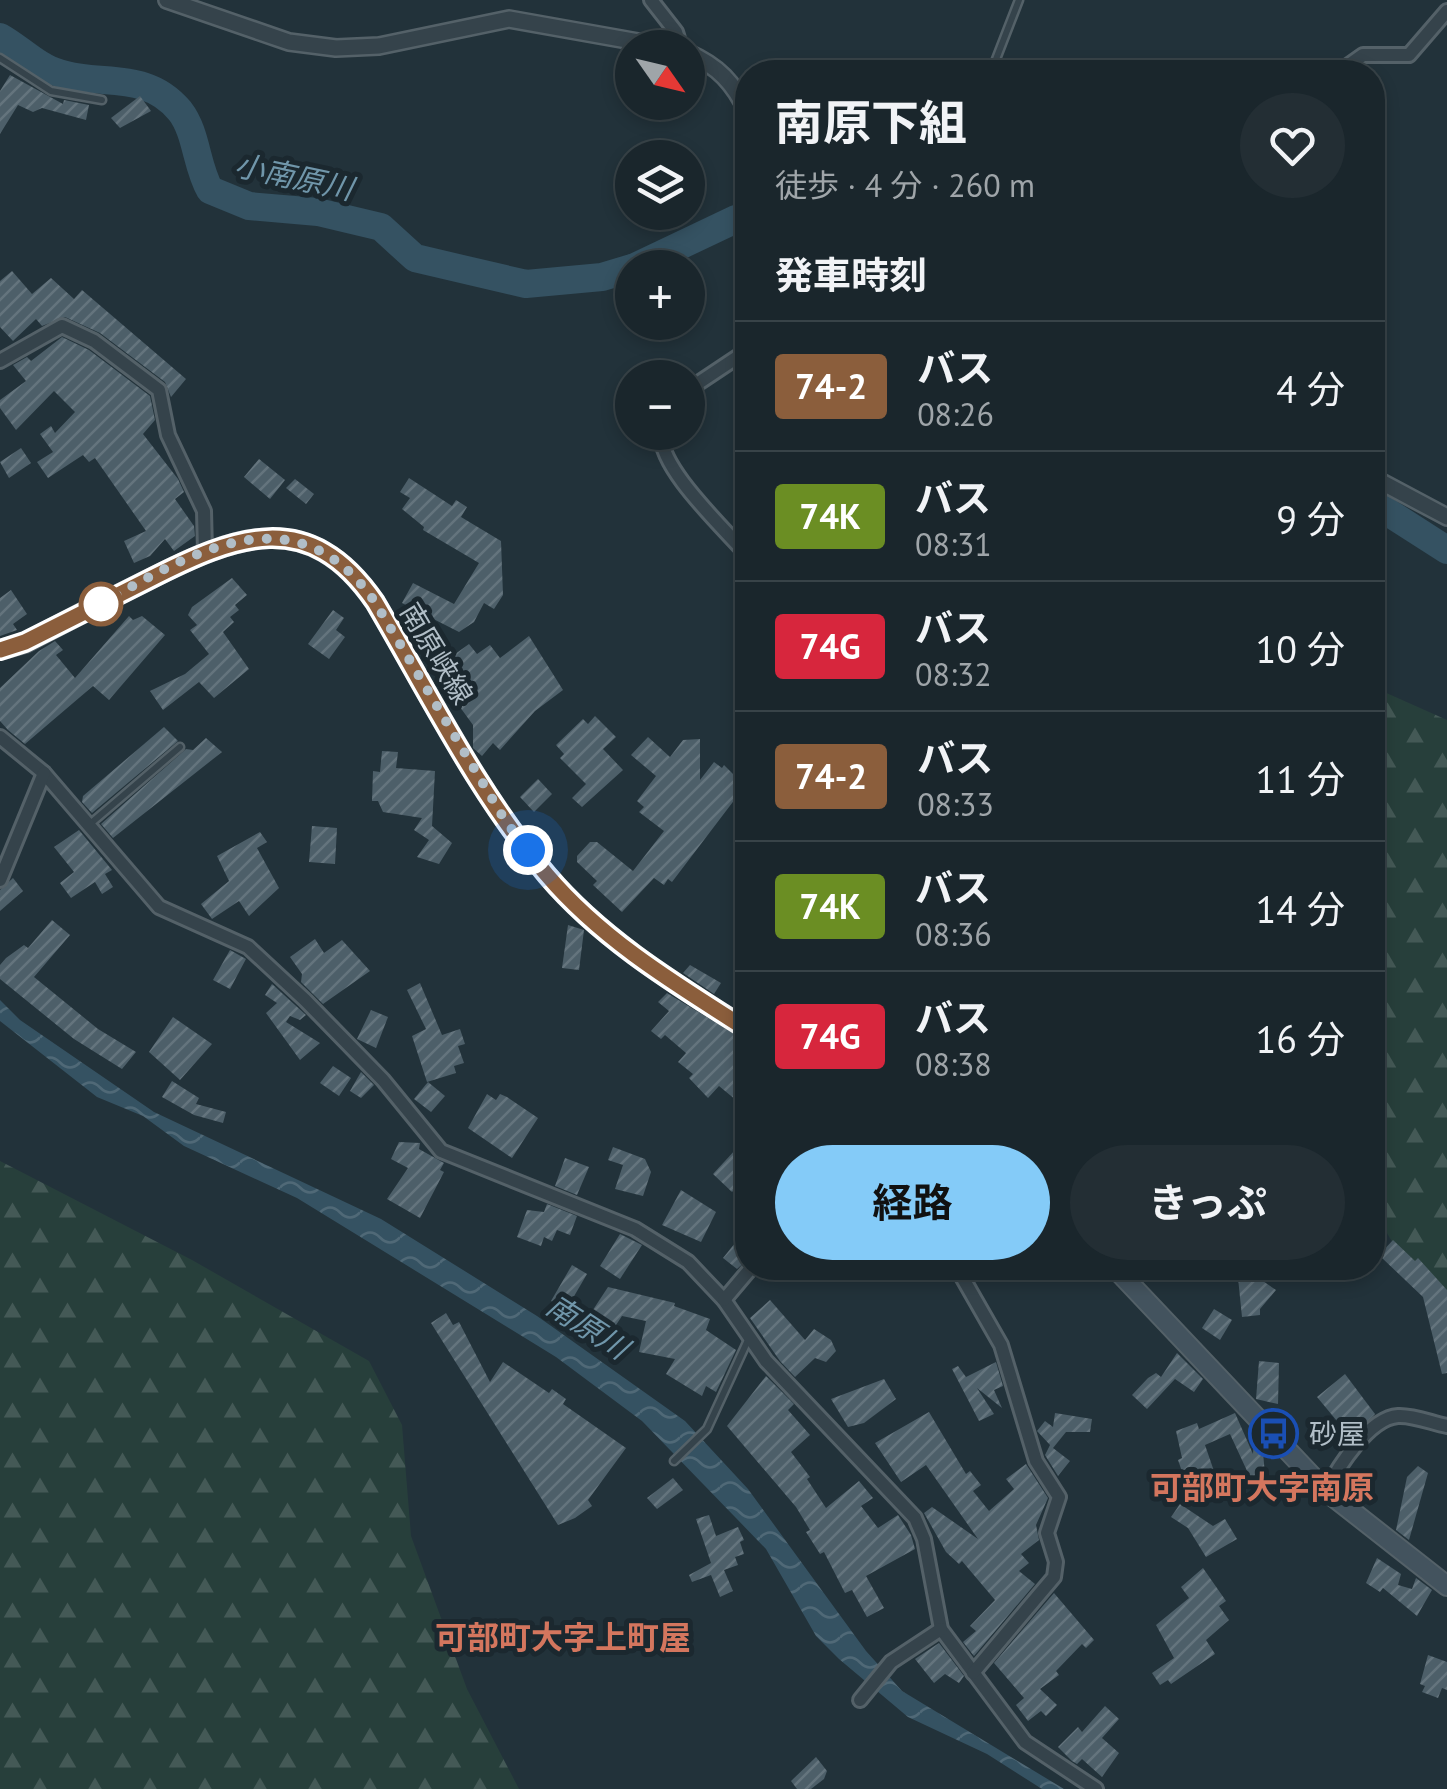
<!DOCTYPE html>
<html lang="ja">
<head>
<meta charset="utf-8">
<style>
  body { margin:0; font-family:"PT Sans","Noto Sans JP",sans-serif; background:#232e34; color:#f1f3f6; height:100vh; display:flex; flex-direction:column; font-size:38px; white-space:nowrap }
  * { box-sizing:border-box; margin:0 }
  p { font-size:32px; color:#9fa5a9 }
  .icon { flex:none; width:55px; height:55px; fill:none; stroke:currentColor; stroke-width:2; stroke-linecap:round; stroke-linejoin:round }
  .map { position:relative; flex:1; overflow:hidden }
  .sheet { position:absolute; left:735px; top:60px; width:650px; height:1220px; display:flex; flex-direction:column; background:#1a262c; border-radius:40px; box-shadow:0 5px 15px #0003,0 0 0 2px #384348 }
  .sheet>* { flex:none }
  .badge { padding:0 20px; border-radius:8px; font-size:35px; line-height:65px }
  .needle { width:65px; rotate:124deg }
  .controls { position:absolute; left:615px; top:30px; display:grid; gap:20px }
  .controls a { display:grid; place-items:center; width:90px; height:90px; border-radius:50%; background:#1a262c; box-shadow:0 5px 15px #0003,0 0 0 2px #384348; font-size:50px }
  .you { position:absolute; width:50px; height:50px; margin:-25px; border:8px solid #fff; border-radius:50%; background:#1a73e8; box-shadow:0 0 0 15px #1a73e833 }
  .map>.badge { position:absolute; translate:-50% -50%; box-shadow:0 0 0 5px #fff }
  h2 { padding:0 40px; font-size:38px; line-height:90px }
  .round { display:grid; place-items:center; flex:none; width:105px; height:105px; border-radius:52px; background:#232e34 }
  .headline { display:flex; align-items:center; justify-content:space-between; height:170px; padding:0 40px }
  h1 { font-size:48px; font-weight:700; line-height:75px }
  .button { display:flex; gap:20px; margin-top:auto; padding:20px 40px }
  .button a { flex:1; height:115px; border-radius:60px; background:#84cbf8; color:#111; font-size:40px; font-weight:700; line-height:115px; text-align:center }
  .button a+a { background:#232e34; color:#f1f3f6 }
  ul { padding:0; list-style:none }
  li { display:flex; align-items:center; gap:30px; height:130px; padding:0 40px; border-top:2px solid #384348 }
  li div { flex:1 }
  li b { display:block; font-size:38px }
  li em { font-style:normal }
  li .badge { min-width:110px; font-weight:700; text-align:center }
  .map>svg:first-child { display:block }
</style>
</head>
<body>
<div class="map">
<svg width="1447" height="1789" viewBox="0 0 1447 1789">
  <defs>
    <pattern id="forest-firs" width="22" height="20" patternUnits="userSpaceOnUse" patternTransform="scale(2.5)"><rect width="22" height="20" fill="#273f3b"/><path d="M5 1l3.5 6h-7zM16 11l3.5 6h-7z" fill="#445956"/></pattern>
    <pattern id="water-waves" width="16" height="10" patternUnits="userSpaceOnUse" patternTransform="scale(2.5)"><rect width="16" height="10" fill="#355262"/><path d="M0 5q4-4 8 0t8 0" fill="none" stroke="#506977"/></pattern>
    <pattern id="building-hatch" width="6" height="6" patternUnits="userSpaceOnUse" patternTransform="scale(2.5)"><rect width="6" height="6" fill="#4d5f69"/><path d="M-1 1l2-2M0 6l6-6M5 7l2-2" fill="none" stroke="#64747d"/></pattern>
  </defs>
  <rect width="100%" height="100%" fill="#22323a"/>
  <g fill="url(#forest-firs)">
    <polygon points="1373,687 1447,720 1447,1321 1419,1286 1373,1210"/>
    <polygon points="0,1161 192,1260 369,1361 402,1425 411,1536 467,1689 519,1789 0,1789"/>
  </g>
  <polygon fill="url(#water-waves)" points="0,1000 20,1020 154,1112 381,1219 537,1316 685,1421 748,1489 866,1651 902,1691 1064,1789 1042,1789 987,1754 908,1717 839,1659 816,1636 766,1549 642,1421 556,1357 297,1198 184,1146 143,1116 97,1097 0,1021"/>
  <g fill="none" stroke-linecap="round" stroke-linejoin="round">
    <g stroke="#355262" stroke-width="28">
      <path d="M 0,37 C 20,48 37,67 59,73 C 102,87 146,70 180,111 C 197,133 196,166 210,190 L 249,206 L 318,212 L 381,227 L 415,258 L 526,284 L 602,277 L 632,268"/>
      <polyline points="633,268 736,219 748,222"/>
      <polyline points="1372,502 1447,550"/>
    </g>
  </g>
  <g fill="url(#building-hatch)" fill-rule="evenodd">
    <polygon points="10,75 63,104 64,100 89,105 86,120 42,108 33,112 18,105 0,134 0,91"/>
    <polygon points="140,96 151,111 120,128 111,118"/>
    <polygon points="12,271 32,294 51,278 74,299 82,290 186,379 171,397 165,382 100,333 65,317 42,326 36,319 13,341 0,327 0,281"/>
    <polygon points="62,337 89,350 150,396 155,420 143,434 178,479 184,492 175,499 194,526 195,536 174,551 165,539 150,556 134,563 124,541 146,531 95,458 89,462 83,455 48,478 37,462 53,452 40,434 51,426 55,433 75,412 54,391 16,430 0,408 0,400 26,381 13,365 27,357 31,361"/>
    <polygon points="21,448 31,463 9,478 0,462"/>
    <polygon points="259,459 285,480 270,499 244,477"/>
    <polygon points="409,478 452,506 456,500 467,507 461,517 501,541 503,595 494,609 484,603 474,622 459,632 402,603 413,583 454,604 479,563 423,530 424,527 402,509 410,498 400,492"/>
    <polygon points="295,479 314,494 306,504 286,488"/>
    <polygon points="232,578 247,595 235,605 239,610 230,617 234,622 223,632 249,669 214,698 199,682 163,710 150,691 185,674 209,654 190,630 197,625 188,615 192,607"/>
    <polygon points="11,590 27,614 13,624 17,630 0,636 0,598"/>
    <polygon points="333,610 344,618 336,630 345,637 329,659 308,644"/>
    <polygon points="129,616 133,620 142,616 165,635 109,700 93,686 25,744 8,730 0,721 0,688 39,651 55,641 63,650 56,655 75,678"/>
    <polygon points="529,636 563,690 535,711 500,750 493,743 482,756 473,748 473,725 433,670 469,644 477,654 490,645 500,658"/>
    <polygon points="595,716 616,737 603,749 623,770 582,807 572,798 586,784 560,758 564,754 556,745 583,719 588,724"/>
    <polygon points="164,727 178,741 92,813 82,802 83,796"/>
    <polygon points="648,737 670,757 683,740 700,739 700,780 714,762 722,768 724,765 745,786 672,882 668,879 664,885 654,878 622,912 593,885 597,881 577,862 577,856 590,842 597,842 633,871 664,831 639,812 644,807 637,801 656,776 631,755"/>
    <polygon points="206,738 222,752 113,838 101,824 186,749 193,750"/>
    <polygon points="382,751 398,752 396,768 435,771 432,826 452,843 439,864 417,857 429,840 414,830 422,818 383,812 378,801 372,801 373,771 380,772"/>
    <polygon points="538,779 552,794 534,812 520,797"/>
    <polygon points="312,826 337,828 335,864 309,862"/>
    <polygon points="79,830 112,870 105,874 113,887 102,894 95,882 71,898 60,883 74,872 54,847"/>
    <polygon points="260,832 267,842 257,848 279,888 249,916 239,901 212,919 201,904 229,881 217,856"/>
    <polygon points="13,878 23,891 0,911 0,890"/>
    <polygon points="52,920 70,935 34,977 98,1029 136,1052 122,1069 74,1039 0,979 0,965 6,958 24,945 28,948"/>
    <polygon points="568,925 584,930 579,970 562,968"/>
    <polygon points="315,939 324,953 342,940 370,971 323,1004 301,982 302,974 290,957"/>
    <polygon points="230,950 246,959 230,989 213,980"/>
    <polygon points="690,965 721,983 714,994 683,973"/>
    <polygon points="420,983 442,1035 460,1029 465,1044 458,1046 464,1063 454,1066 456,1073 427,1082 412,1036 426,1029 407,990"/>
    <polygon points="272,984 306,1015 300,1020 290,1016 286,1022 320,1043 300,1060 266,1013 277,1003 265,995"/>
    <polygon points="667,993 748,1042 748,1110 719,1086 708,1098 689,1078 693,1074 678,1062 686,1053 665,1035 661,1039 651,1031 669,1011 658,1002"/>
    <polygon points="371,1010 388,1017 376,1048 357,1039"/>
    <polygon points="173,1017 212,1044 180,1080 149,1052"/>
    <polygon points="333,1066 351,1078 339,1096 320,1083"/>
    <polygon points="361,1072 374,1085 361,1098 350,1091"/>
    <polygon points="172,1081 199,1098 196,1104 226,1112 223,1123 194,1115 162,1097"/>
    <polygon points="428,1082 445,1096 431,1112 414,1099"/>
    <polygon points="487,1094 496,1100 500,1094 507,1097 538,1118 512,1158 468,1128"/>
    <polygon points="748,1136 748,1176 732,1192 713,1174"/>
    <polygon points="399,1142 420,1143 419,1149 444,1163 440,1170 444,1172 420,1218 387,1199 408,1168 391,1159"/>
    <polygon points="613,1147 645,1159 651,1172 643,1196 615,1189 623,1165 608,1160"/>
    <polygon points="565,1158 589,1167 577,1195 555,1186"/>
    <polygon points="681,1190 716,1212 701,1242 662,1225"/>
    <polygon points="547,1204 577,1216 570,1235 557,1230 552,1241 544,1237 541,1246 517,1237 527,1210 544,1212"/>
    <polygon points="748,1227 748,1259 737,1269 723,1258"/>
    <polygon points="620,1234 642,1245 620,1279 600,1266"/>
    <polygon points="1393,1240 1415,1261 1418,1258 1447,1290 1447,1373 1442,1374 1423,1297 1382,1258 1380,1254"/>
    <polygon points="572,1265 587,1274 566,1310 551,1301"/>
    <polygon points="1237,1268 1287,1268 1288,1276 1260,1279 1276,1290 1260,1309 1260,1315 1242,1317"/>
    <polygon points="608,1287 675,1303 674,1306 710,1319 706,1330 736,1350 716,1392 706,1386 702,1396 666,1374 675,1359 639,1352 646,1321 622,1316 610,1334 587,1319"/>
    <polygon points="770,1300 805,1340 814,1329 831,1340 836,1351 826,1362 815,1358 795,1377 780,1361 750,1318"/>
    <polygon points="1214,1309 1232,1320 1220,1340 1202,1328"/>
    <polygon points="446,1313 453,1325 459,1322 490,1382 503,1362 549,1393 552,1389 566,1399 563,1404 626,1448 588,1500 592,1506 575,1518 558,1525 431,1323"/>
    <polygon points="1177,1353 1203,1379 1194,1392 1175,1379 1147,1409 1132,1395 1148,1378 1156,1373 1161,1377"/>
    <polygon points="1259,1361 1279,1363 1278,1404 1256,1399"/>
    <polygon points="996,1362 1003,1386 994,1390 1002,1408 977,1388 994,1414 979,1421 952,1369 958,1366 966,1377"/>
    <polygon points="1345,1374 1375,1414 1339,1451 1329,1438 1342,1427 1317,1397"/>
    <polygon points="766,1376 794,1404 788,1410 810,1435 791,1452 810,1477 807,1479 826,1508 859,1481 873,1498 861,1506 878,1528 898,1515 911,1535 915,1549 866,1576 884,1608 867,1617 852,1590 845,1593 824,1552 820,1554 806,1532 810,1530 796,1507 727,1426"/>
    <polygon points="884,1379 896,1399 864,1423 848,1427 831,1399"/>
    <polygon points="929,1412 966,1474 970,1471 981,1485 973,1491 989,1511 1014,1489 1006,1479 1026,1464 1048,1498 1036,1525 1039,1540 1021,1554 1029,1563 1019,1571 1035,1584 974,1656 963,1642 976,1631 970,1626 995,1600 962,1561 959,1564 946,1552 924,1513 932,1507 978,1539 926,1465 901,1482 875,1443"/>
    <polygon points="1055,1413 1092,1419 1090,1432 1066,1432 1053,1448 1070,1461 1058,1476 1045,1455 1050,1445 1037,1431 1045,1421 1053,1427"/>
    <path d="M 1235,1413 L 1253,1454 L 1254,1438 L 1262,1441 L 1266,1486 L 1189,1492 L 1178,1460 L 1182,1458 L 1176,1431 L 1197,1423 L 1199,1429 ZM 1230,1434 L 1248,1473 L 1216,1477 L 1205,1445 Z"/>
    <polygon points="1418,1466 1428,1473 1409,1540 1396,1530 1407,1477"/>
    <polygon points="673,1478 683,1490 657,1509 647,1498"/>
    <polygon points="1180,1504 1213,1526 1225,1519 1237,1539 1206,1557 1188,1528 1171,1517"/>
    <polygon points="709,1515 716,1536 738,1527 744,1540 740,1542 744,1554 735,1557 738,1565 724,1570 733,1591 720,1597 711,1575 692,1582 689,1575 711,1563 696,1519"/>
    <polygon points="1377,1558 1401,1574 1398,1585 1412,1589 1416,1578 1432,1590 1417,1616 1383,1588 1380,1592 1366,1583"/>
    <polygon points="1203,1568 1226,1601 1219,1606 1229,1620 1206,1640 1215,1654 1171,1684 1168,1680 1160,1685 1152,1673 1174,1658 1156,1625 1189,1598 1181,1587"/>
    <polygon points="1054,1593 1094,1640 1086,1648 1082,1644 1056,1671 1059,1675 1040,1689 1057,1705 1046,1716 1041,1711 1028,1721 1016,1705 1024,1698 994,1663"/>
    <polygon points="939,1643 964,1676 959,1683 945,1674 934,1683 915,1659"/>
    <polygon points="1428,1655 1447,1662 1447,1690 1442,1688 1438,1698 1422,1692 1425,1686 1420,1684"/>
    <polygon points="1105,1706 1119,1719 1102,1738 1119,1753 1102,1777 1082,1759 1077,1764 1072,1761 1058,1747 1078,1727 1082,1732"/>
    <polygon points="816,1757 827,1771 824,1779 811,1789 797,1789 791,1781"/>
  </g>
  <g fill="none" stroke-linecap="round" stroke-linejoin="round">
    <defs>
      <g id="service">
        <polyline points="0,58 51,91 102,100"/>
        <polyline points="991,72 1019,0"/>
        <polyline points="90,824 180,747"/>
        <polyline points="674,1461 707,1429 748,1340"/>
      </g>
      <g id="minor">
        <polyline points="651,0 676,32 681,48"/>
        <polyline points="1339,72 1363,55 1409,55 1447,11"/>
        <polyline points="0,361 62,326 94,341 159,390 168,435 204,511 205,551"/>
        <polyline points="688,390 748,350"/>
        <path d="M 662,432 C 655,465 726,530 748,556"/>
        <polyline points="0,737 44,773 159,907 248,947 305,1000 383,1080 441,1151 635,1229 688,1262 724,1300 766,1361 915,1518 924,1539 941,1629 1025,1742 1096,1789"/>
        <polyline points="0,880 44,773"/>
        <polyline points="957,1268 1001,1345 1036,1461 1059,1497 1047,1533 1056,1562 1054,1577 973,1673"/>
        <polyline points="724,1300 751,1268"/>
        <path d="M 1326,1491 C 1338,1467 1369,1418 1398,1416 C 1413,1415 1432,1423 1447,1426"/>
        <polyline points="860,1700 891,1662 941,1629"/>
      </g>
      <g id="tertiary">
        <polyline points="167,0 289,42 336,48 379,46 509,19 672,48"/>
        <path d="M 688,53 C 718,66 734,83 748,113"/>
        <polyline points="1372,477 1447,517"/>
      </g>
      <g id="secondary">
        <path d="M 0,650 L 25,643 C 66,621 107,600 148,580 C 236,535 308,506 375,602 C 429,693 478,794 547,875 C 602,940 677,985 748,1030"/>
        <polyline points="1115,1268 1326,1491 1447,1586"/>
      </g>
    </defs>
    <use href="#service" stroke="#546168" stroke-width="11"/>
    <use href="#minor" stroke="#546168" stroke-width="18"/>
    <use href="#tertiary" stroke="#546168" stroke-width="20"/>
    <use href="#secondary" stroke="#546168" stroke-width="22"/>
    <use href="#service" stroke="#35434b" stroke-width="6"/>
    <use href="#minor" stroke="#35434b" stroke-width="12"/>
    <use href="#tertiary" stroke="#35434b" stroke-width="15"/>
    <use href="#secondary" stroke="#43535e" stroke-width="18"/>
  </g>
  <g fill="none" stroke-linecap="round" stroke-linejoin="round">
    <defs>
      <path id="line" d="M 0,650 L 25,642 C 66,621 107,601 148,580 C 236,535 309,506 375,602 C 429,694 478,794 547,875 C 602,940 677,985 748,1030"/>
    </defs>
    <use href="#line" stroke="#fff" stroke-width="22"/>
    <use href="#line" stroke="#8b5e3c" stroke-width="15"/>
    <path stroke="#b1bec7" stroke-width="10" stroke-dasharray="0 18" d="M 101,604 C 195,550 297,490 375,602 L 506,822 L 528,850"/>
  </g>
  <defs>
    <symbol id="bus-ring" viewBox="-11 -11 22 22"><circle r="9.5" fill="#1b282f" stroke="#1a4fb4" stroke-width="1.5"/><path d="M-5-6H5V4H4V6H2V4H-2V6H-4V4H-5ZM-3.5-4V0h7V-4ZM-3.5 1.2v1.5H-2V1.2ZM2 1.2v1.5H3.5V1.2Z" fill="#1a4fb4"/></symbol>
  </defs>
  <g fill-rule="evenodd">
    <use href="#bus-ring" x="1246" y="1406" width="55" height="55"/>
  </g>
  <circle fill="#fff" stroke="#8b5e3c" stroke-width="5" cx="101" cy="604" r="20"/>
  <g text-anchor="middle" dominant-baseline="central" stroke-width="10" stroke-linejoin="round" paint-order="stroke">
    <g font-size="28" fill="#b1bec7" stroke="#1b282f">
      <text transform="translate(437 653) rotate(59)">南原峡線</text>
    </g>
    <g font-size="28" fill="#b1bec7" stroke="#1b282f" text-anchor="start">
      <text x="1309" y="1433">砂屋</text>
    </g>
    <g font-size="30" font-style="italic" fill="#7096aa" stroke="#1b282f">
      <text transform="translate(294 176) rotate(12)">小南原川</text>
      <text transform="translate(588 1326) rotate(33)">南原川</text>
    </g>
    <g font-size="32" font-weight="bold" fill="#d4765e" stroke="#1b282f">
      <text x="1262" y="1487">可部町大字南原</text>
      <text x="563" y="1637">可部町大字上町屋</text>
    </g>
  </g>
</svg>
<div class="controls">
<a><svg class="needle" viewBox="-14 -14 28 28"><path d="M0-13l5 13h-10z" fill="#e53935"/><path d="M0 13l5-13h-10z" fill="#9fa5a9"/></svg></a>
<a><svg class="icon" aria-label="layers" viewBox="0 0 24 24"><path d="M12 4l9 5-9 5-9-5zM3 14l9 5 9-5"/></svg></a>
<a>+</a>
<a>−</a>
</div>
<div class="you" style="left:528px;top:850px"></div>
<section class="sheet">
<div class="headline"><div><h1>南原下組</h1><p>徒歩 · 4 分 · 260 m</p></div><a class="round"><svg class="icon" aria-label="heart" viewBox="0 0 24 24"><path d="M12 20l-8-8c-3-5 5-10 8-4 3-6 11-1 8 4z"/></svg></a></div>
<h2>発車時刻</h2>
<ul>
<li><span class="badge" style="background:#8b5e3c;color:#fff">74-2</span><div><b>バス</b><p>08:26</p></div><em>4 分</em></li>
<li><span class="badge" style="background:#6b8e23;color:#fff">74K</span><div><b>バス</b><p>08:31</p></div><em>9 分</em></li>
<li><span class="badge" style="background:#d7263d;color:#fff">74G</span><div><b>バス</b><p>08:32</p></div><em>10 分</em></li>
<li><span class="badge" style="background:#8b5e3c;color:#fff">74-2</span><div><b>バス</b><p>08:33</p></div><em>11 分</em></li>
<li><span class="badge" style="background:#6b8e23;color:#fff">74K</span><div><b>バス</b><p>08:36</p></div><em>14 分</em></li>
<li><span class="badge" style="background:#d7263d;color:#fff">74G</span><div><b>バス</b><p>08:38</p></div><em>16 分</em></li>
</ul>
<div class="button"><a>経路</a><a>きっぷ</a></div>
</section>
</div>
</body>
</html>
